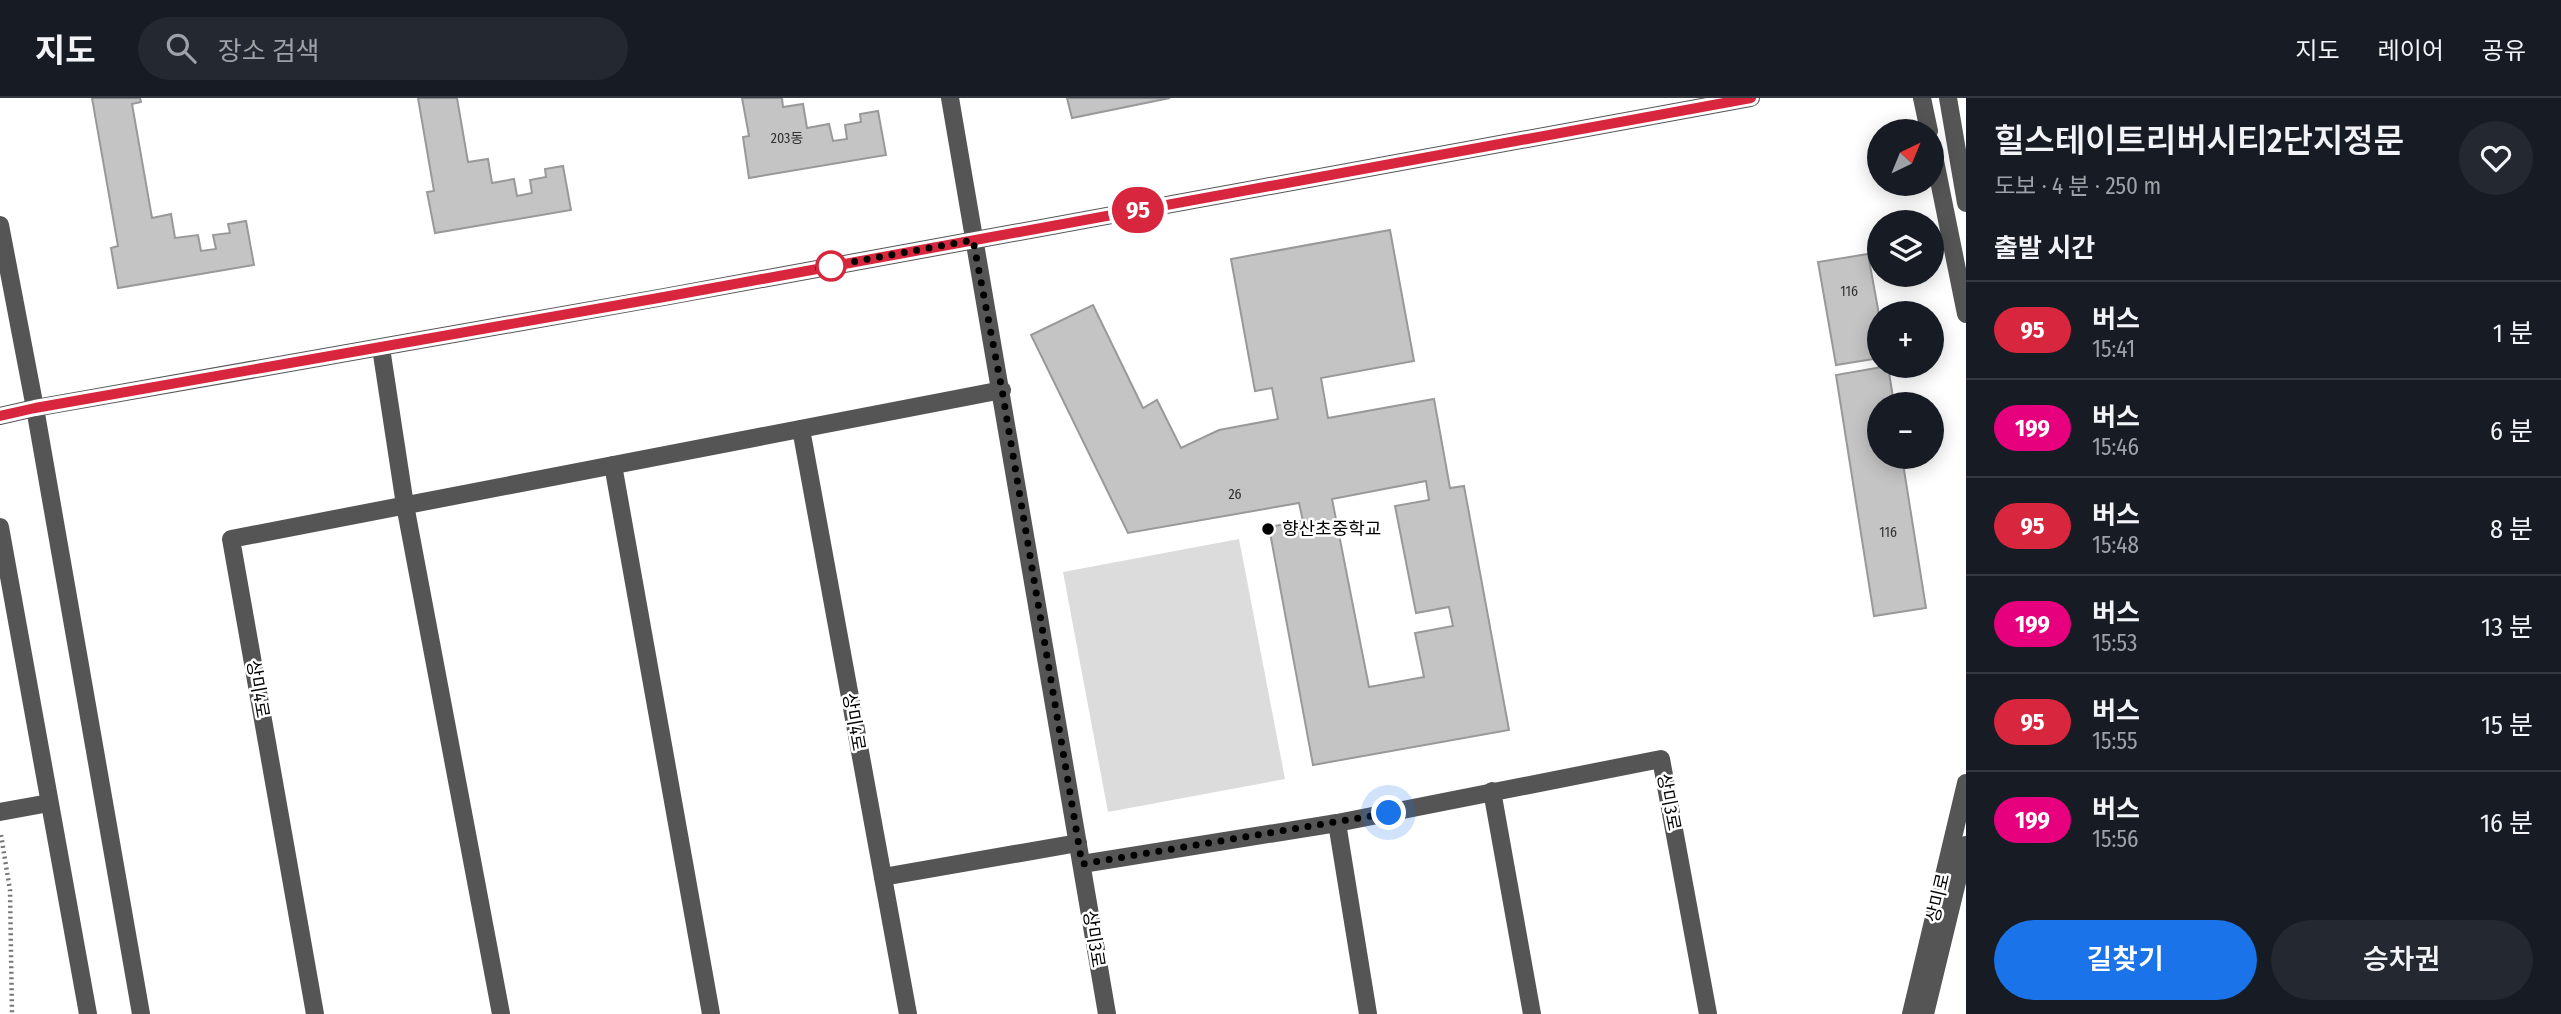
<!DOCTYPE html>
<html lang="ko">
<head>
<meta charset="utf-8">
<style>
  body { margin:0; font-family:"Fira Sans Condensed","Noto Sans KR",sans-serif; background:#242831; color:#f1f3f6; height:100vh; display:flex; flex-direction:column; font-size:26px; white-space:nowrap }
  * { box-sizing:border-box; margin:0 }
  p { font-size:23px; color:#9ea1a6 }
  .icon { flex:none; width:38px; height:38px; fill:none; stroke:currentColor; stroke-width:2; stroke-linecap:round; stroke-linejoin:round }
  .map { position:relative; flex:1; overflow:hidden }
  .side { display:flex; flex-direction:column; background:#171b24; width:595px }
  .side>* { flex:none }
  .badge { padding:0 14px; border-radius:23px; font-size:24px; line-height:46px }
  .needle { width:46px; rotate:43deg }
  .tools { position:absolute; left:1867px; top:21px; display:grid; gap:14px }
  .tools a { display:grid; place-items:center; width:77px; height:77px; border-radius:50%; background:#171b24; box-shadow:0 4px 18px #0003; font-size:35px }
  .you { position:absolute; width:35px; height:35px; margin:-18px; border:5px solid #fff; border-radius:50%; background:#1a73e8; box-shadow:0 0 0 10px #1a73e833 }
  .map>.badge { position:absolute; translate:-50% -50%; box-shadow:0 0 0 4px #fff }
  h2 { padding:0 28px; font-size:26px; line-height:63px }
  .round { display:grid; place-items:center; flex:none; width:74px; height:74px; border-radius:37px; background:#242831 }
  .head { display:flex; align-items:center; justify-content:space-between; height:119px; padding:0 28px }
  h1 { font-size:33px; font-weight:600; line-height:52px }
  .primary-button { display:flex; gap:14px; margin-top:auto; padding:14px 28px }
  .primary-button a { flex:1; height:80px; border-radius:42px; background:#1a73e8; color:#fff; font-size:28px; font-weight:600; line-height:80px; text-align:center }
  .primary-button a+a { background:#242831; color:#f1f3f6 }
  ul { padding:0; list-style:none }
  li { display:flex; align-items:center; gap:21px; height:98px; padding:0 28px; border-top:2px solid #363941 }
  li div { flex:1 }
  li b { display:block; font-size:26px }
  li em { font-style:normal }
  li .badge { min-width:77px; font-weight:700; text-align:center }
  header { display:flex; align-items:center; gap:42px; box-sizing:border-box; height:98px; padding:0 35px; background:#171b24; border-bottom:2px solid #363941 }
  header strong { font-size:33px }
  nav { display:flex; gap:38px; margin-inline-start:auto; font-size:24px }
  .search { width:490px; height:63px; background:#242831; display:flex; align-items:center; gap:18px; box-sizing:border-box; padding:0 24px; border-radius:38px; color:#9ea1a6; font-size:26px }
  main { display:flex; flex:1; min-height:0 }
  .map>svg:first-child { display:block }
</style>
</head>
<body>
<header>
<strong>지도</strong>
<div class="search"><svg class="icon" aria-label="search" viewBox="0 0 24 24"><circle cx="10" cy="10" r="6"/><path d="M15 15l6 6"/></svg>장소 검색</div>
<nav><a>지도</a><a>레이어</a><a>공유</a></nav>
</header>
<main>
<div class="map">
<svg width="1966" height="916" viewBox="0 0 1966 916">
  <rect width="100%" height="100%" fill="#fff"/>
  <polygon fill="#dcdcdc" points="1239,441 1285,681 1108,714 1063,474"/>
  <g fill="#c4c4c4" stroke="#999" stroke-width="2" fill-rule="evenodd">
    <polygon points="92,0 140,0 141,4 132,6 152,120 171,116 175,140 198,137 201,153 216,151 213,137 230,135 228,126 246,123 254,167 118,190 111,150 118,148"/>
    <polygon points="418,0 457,0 468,64 488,61 492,85 514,81 517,98 532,95 530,82 546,79 545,71 563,68 571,112 435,135 427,94 434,93"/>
    <polygon points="742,0 782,0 783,9 803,6 807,30 829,26 833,43 847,41 845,27 861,24 860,16 878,13 886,57 749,80 743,39 749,38"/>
    <polygon points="1067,0 1170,0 1072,20"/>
    <path d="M 1390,132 L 1414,263 L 1321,280 L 1328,320 L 1434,301 L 1450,390 L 1464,388 L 1509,632 L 1313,667 L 1269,429 L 1303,423 L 1299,405 L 1128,435 L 1031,237 L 1093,207 L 1143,310 L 1157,302 L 1181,350 L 1219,332 L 1278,321 L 1272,290 L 1255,293 L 1231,161 ZM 1426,383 L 1429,402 L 1395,408 L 1416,515 L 1449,509 L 1453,528 L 1415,535 L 1424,579 L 1369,589 L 1332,401 Z"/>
    <polygon points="1868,156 1880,222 1880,260 1836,267 1818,164"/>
    <polygon points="1888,268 1894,306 1880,306 1880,359 1902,359 1926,510 1874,518 1836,277"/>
  </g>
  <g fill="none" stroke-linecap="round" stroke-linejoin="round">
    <polyline stroke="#777" stroke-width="4.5" stroke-dasharray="2 3.5" stroke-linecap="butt" points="1,737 10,792 12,916"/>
    <g stroke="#555" stroke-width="18">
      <polyline points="950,0 1107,916"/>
      <polyline points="1922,0 1929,33"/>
      <polyline points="1948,0 1966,105"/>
      <polyline points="1932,48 1966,216"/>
      <polyline points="0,127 35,310 141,916"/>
      <polyline points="381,250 405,407 501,916"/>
      <polyline points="0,318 35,310 664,199 1751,0"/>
      <polyline points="801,331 908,916"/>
      <polyline points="613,367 711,916"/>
      <polyline points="0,429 88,916"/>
      <polyline points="1492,693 1532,916"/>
      <polyline points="0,714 49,705"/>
      <polyline points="1337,725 1368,916"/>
      <polyline points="1082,766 1337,725 1661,661 1708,916"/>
      <polyline points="883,779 1078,745"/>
      <polyline points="315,916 231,441 1002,292"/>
      <polyline points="1911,916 1966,685"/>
      <polyline points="1925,916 1966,747"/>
    </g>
  </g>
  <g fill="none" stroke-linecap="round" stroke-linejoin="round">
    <defs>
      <polyline id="line" points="0,318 35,310 664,199 1751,0"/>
    </defs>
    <use href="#line" stroke="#fff" stroke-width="16"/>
    <use href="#line" stroke="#d7263d" stroke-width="10"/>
    <polyline stroke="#000" stroke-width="7" stroke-dasharray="0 12.6" points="831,168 818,170 973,142 1002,292 1082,766 1389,715"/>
  </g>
  <circle fill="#fff" stroke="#d7263d" stroke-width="3.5" cx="831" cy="168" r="14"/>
  <circle fill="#000" stroke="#fff" stroke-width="2.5" cx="1268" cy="431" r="7"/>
  <g text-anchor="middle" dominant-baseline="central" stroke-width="5" stroke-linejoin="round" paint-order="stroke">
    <g font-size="14" fill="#313131">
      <text x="787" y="40">203동</text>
      <text x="1849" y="193">116</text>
      <text x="1235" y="396">26</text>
      <text x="1888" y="434">116</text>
    </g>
    <g font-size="18" fill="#000" stroke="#fff" text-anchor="start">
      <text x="1282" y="431">향산초중학교</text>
    </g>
    <g font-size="18" fill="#000" stroke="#fff">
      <text transform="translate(258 591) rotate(80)">상미4로</text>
      <text transform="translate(854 624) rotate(80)">상미4로</text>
      <text transform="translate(1669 704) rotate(79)">상미3로</text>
      <text transform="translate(1938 800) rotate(-77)">상미로</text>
      <text transform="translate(1094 841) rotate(81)">상미3로</text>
    </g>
  </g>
</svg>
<div class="tools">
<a><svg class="needle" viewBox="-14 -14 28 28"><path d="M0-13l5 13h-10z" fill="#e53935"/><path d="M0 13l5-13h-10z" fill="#9ea1a6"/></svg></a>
<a><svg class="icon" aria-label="layers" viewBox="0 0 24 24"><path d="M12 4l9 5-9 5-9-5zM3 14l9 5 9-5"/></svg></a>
<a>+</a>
<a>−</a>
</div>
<div class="you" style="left:1389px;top:715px"></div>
<b class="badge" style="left:1138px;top:112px;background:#d7263d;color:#fff">95</b>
</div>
<section class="side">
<div class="head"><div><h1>힐스테이트리버시티2단지정문</h1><p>도보 · 4 분 · 250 m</p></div><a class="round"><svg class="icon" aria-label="heart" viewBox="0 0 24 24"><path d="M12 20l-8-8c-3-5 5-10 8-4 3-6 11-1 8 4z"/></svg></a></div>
<h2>출발 시간</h2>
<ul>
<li><span class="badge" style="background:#d7263d;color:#fff">95</span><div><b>버스</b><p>15:41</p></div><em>1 분</em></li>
<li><span class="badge" style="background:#e6007e;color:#fff">199</span><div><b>버스</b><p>15:46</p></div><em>6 분</em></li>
<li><span class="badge" style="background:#d7263d;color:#fff">95</span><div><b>버스</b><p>15:48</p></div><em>8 분</em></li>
<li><span class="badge" style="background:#e6007e;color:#fff">199</span><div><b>버스</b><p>15:53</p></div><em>13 분</em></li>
<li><span class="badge" style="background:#d7263d;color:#fff">95</span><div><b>버스</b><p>15:55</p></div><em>15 분</em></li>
<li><span class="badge" style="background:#e6007e;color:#fff">199</span><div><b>버스</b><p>15:56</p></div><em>16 분</em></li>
</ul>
<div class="primary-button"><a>길찾기</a><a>승차권</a></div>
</section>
</main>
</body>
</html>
